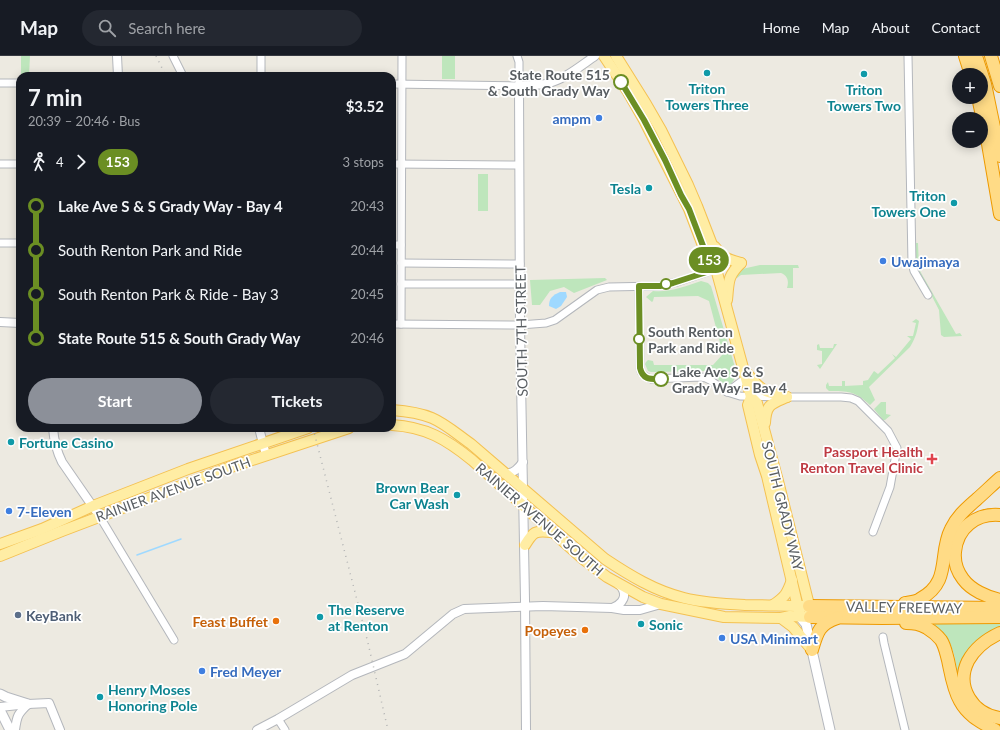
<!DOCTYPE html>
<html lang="en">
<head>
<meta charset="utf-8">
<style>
  body { margin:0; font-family:Lato,sans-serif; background:#242831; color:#f1f3f6; height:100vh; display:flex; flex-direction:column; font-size:15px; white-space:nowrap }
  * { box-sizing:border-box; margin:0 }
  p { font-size:13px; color:#9ea1a6 }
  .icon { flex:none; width:22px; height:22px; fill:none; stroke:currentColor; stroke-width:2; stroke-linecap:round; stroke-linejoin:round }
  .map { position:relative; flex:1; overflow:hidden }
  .drawer { position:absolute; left:16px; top:16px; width:380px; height:360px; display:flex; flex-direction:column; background:#171b24; border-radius:12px; box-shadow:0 2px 10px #0003 }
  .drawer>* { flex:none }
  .badge { padding:0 8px; border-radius:13px; font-size:14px; line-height:26px }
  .controls { position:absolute; left:952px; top:12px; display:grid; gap:8px }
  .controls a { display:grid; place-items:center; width:36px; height:36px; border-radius:50%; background:#171b24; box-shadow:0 2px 10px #0003; font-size:20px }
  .map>.badge { position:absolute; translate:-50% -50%; box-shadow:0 0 0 2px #fff }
  .legs { display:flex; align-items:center; gap:6px; height:44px; padding:0 12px; font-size:13px }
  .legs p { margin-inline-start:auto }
  .headline { display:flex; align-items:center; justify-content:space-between; height:68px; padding:0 12px }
  h1 { font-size:22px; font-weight:700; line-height:30px }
  .button { display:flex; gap:8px; margin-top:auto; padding:8px 12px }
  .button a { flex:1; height:46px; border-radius:24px; background:#8c9099; color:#fff; font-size:16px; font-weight:700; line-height:46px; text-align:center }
  .button a+a { background:#242831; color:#f1f3f6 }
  ul { padding:0 12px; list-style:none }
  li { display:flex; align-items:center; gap:14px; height:44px; font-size:15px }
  li i { display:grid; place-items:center; width:6px; height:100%; margin:0 5px; background:currentColor }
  li i::after { content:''; width:10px; height:10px; margin:-5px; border:3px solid; border-radius:50%; background:#171b24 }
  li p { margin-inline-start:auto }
  li:first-child i { background:linear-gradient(#0000 50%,currentColor 0) }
  li:last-child i { background:linear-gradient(currentColor 50%,#0000 0) }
  header { display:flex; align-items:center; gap:24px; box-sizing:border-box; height:56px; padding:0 20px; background:#171b24; border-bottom:1px solid #363941 }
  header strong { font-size:19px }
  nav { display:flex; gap:22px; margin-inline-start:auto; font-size:14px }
  .search { width:280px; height:36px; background:#242831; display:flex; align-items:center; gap:10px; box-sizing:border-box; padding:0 14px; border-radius:22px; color:#9ea1a6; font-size:15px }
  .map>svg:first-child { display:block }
</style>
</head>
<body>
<header>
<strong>Map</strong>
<div class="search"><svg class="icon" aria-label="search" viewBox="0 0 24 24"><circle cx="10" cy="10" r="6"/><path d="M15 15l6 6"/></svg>Search here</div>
<nav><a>Home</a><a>Map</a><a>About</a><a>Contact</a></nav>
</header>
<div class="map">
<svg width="1000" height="674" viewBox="0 0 1000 674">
  <rect width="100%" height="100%" fill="#edeae1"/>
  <g fill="#bee6bc">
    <polygon points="21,0 30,0 29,19 21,19"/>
    <rect x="442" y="0" width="13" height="23"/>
    <rect x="478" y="118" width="10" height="37"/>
    <polygon points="915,187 918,187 919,211 924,212 920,215 956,278 960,277 962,280 944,281 941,279 939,254 917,211 916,207"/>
    <path d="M 760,209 L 798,209 L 799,212 L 793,212 L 793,232 L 787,232 C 789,225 788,220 781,217 L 741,219 L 737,222 L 733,220 L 742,213 Z"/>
    <polygon points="605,222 607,224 574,237 564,231 550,235 540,249 532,249 530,224"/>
    <path d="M 701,225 L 708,227 L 711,230 L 737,318 C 734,324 731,332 724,328 L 708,315 L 651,316 L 648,315 L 645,308 L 646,306 L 648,304 L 653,305 L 654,309 L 713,309 L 723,298 L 709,245 L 698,240 L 654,241 L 653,245 L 652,246 L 646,241 L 653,235 C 669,237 686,230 701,225 Z"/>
    <path d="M 916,263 L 919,265 C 917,276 916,281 910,291 L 869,331 L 875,344 L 870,349 C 855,335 848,335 829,335 L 826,332 L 826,329 L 828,326 L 829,330 L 842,330 L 842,325 L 845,325 L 845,330 L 863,329 L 863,325 L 868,324 L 874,315 L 878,318 L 895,302 L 892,298 L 896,301 L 911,283 L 907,280 L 913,280 L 916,267 L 912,266 Z"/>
    <polygon points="819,288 820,292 833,292 834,288 837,288 820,313 817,309 822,308 822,295 817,294 817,289"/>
    <polygon points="881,346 886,346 886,358 891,359 885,364 883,364 874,353"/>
    <path d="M 935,568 L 1000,568 L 1000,572 L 958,625 C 957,612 955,597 949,585 C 945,578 939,574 934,569 Z"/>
  </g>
  <path fill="#9fd9ff" d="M 560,236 L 566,236 L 567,241 L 561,250 L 556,253 L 549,250 C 549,242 553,239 560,236 Z"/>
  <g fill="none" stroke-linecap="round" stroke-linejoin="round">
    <polyline stroke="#9fd9ff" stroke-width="1.5" points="137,499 181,483"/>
    <defs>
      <g id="minor">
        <polyline points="173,0 183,20"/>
        <polyline points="908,0 912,207 914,215 928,239"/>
        <polyline points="261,20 261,0"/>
        <polyline points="0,27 20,27"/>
        <polyline points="392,28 519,30 519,6 517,0"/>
        <polyline points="0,108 20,108"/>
        <polyline points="392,108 519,109"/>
        <polyline points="0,187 20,187"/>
        <polyline points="392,189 401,189"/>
        <polyline points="401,207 520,208"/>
        <polyline points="401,228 520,228"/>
        <path d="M 639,230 L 640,312 C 641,318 644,321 651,323 L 701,321 L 706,322 L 710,324 L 727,336 L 740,340 L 787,341 L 841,341 L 851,342 L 858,345 L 888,375 L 897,392 L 890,431 L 873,476"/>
        <polyline points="392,268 520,269 546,267 555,264 597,234 609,231 660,230 677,226 716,213"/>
        <polyline points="401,268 402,0"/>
        <polyline points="727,336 746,322"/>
        <polyline points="100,461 174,584"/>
        <polyline points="883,581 884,587 905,674"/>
        <polyline points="278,663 285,674"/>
      </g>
      <g id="tertiary">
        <polyline points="117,0 118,20"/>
        <polyline points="0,266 20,267"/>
        <path d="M 53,372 C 54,385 56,394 62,406 L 100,461"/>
        <polyline points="259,372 266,399"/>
        <path d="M 505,418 C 514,417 518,413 523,406"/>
        <path d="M 612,552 C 619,550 627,543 623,534 C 622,532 621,530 619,529"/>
        <polyline points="0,651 28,648 49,647 60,674"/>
        <path d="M 15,674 C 17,659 18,658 28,648"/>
        <polyline points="257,674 278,663 352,619 405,598 453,558 464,553 543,550 612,552 624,554 640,554 661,548"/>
        <path d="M 526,674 L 525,544 L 520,269 L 519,30 C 528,29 537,29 545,28 C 564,24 579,11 595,0"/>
      </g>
      <g id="secondary">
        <polyline points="800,561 806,568 830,674"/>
        <polyline points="0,638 6,641 28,648"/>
        <polyline points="0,654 10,674"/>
      </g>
      <g id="primary">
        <polyline points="604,0 628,36 644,64 689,153 708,203 716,213"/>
        <path d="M 715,191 C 723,202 729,204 741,207"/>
        <path d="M 727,244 C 729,225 727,221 741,207"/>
        <path d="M 746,316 C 761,335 764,336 787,341"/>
        <polyline points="751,341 748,349 760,399 767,420 799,556"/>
        <path d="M 392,354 C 405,355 420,357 432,362 C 446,368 458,379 471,388 L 605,503 C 629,519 655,535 684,542 C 704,547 724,548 745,549 C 766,549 787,550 809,550"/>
        <path d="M 765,367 C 766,348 771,348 787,341"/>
        <path d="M 392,369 C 426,371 446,383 472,404 L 583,503 L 607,521 L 643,541 L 661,548 L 724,561 L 781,562 L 790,560 L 810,561 L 808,545 L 778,425 L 757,347 L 751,341 L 716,213 L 716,199 L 697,150 L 688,129 L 661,74 L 646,48 L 616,0"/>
        <polyline points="0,488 42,473 93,450 188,413 308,372"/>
        <path d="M 525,489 C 533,476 535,474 551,476"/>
        <polyline points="0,500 62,475 228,412 349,372"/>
        <path d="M 773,549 C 785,541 787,538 792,524"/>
        <polyline points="781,562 793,571 812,594"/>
      </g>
      <g id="motorway">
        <polyline points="965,0 971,19"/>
        <polyline points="976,0 985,28 1000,100"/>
        <polyline points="991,0 1000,30"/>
        <polyline points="978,41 988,88 1000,158"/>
        <path d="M 1000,459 C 976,457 957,472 955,496 C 954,506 957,515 963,523 C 971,534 987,541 1000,544"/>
        <path d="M 905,547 C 910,546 916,546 920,543 C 952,526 938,498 951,473 C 957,460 967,452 977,443 C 985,436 992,429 1000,422"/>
        <polyline points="809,550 1000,552"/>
        <polyline points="810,561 882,562 1000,561"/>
        <path d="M 906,567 C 915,567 919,568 927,572 C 932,575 937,579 941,584 C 945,590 946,597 948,604 C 951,618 953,633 960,645 C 968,660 981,666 995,674"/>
        <path d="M 1000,577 C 987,583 975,592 968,605 C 955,631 973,658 1000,662"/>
        <path d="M 812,594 C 817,577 819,568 837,562"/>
      </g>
    </defs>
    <use href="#minor" stroke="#b4b7bc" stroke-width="9"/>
    <use href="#tertiary" stroke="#b4b7bc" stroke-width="10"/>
    <use href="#secondary" stroke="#b5b8be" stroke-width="11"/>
    <use href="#primary" stroke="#f4c152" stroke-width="12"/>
    <use href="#motorway" stroke="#ee9a00" stroke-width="14"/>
    <use href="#minor" stroke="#fff" stroke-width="7"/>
    <use href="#tertiary" stroke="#fff" stroke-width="8"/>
    <use href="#secondary" stroke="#fff" stroke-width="9"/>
    <use href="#primary" stroke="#ffeda4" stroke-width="10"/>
    <use href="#motorway" stroke="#ffdb86" stroke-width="12"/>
    <g stroke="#b2b3b3" stroke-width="1.5" stroke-dasharray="1 5" stroke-linecap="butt">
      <polyline points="156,0 166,20"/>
      <polyline points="313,372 368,587 388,674"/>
    </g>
  </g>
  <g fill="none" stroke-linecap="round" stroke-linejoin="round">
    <defs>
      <path id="line-1" d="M 621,26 L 644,64 L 665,104 L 681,139 L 689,153 L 708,203 L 716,213 L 673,227 L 660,230 L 639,230 L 640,312 C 643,324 650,323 661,323"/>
    </defs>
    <use href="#line-1" stroke="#fff" stroke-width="9"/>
    <use href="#line-1" stroke="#6b8e23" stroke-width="6"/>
  </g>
  <g fill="#0f9aa8" stroke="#fff" stroke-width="1.5">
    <circle cx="707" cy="17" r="4"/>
    <circle cx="864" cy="18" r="4"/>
    <circle cx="649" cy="132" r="4"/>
    <circle cx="954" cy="147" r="4"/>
    <circle cx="11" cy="386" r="4"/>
    <circle cx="457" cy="439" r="4"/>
    <circle cx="320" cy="561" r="4"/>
    <circle cx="641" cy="568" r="4"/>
    <circle cx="100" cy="641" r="4"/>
  </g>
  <g fill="#fff" stroke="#6b8e23" stroke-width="2">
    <circle cx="621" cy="26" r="7"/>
    <circle cx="666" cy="228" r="5"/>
    <circle cx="639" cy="283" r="5"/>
    <circle cx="661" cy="323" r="7"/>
  </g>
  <g fill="#3f7fe0" stroke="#fff" stroke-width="1.5">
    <circle cx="599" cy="62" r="4"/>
    <circle cx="883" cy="205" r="4"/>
    <circle cx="9" cy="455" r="4"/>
    <circle cx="722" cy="582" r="4"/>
    <circle cx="202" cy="615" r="4"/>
  </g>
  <path fill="#e0444e" stroke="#fff" stroke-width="1.5" d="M930 397h4v4h4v4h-4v4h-4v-4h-4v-4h4z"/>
  <circle fill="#5c6f8a" stroke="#fff" stroke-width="1.5" cx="18" cy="559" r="4"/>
  <g fill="#e8710a" stroke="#fff" stroke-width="1.5">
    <circle cx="276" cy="565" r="4"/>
    <circle cx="585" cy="574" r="4"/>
  </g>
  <g text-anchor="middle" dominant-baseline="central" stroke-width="3.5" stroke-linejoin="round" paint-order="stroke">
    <g font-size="14" font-weight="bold" fill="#595e62" stroke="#fff" text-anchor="start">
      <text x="610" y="18" text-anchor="end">State Route 515<tspan x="610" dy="16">&amp; South Grady Way</tspan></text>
      <text x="648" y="275">South Renton<tspan x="648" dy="16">Park and Ride</tspan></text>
      <text x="672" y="315">Lake Ave S &amp; S<tspan x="672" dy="16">Grady Way - Bay 4</tspan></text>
    </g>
    <g font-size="14" font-weight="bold" fill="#0d838f" stroke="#fff" text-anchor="start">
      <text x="707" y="32" text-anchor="middle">Triton<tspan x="707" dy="16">Towers Three</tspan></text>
      <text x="864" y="33" text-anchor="middle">Triton<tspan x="864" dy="16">Towers Two</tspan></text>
      <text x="641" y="132" text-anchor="end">Tesla</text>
      <text x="946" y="139" text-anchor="end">Triton<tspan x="946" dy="16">Towers One</tspan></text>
      <text x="19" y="386">Fortune Casino</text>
      <text x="449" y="431" text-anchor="end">Brown Bear<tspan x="449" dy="16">Car Wash</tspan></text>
      <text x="328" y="553">The Reserve<tspan x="328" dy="16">at Renton</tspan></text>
      <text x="649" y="568">Sonic</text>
      <text x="108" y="633">Henry Moses<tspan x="108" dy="16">Honoring Pole</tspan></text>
    </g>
    <g font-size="14" font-weight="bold" fill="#366cbe" stroke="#fff" text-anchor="start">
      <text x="591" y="62" text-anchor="end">ampm</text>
      <text x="891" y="205">Uwajimaya</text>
      <text x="17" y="455">7-Eleven</text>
      <text x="730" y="582">USA Minimart</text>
      <text x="210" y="615">Fred Meyer</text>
    </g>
    <g font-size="14" fill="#595e62" stroke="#fff">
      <text transform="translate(521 275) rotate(-91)">SOUTH 7TH STREET</text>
      <text transform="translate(173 433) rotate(-20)">RAINIER AVENUE SOUTH</text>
      <text transform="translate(783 450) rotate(76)">SOUTH GRADY WAY</text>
      <text transform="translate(540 463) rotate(41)">RAINIER AVENUE SOUTH</text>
      <text transform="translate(904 551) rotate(1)">VALLEY FREEWAY</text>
    </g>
    <g font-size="14" font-weight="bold" fill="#be3a42" stroke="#fff" text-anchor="end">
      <text x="923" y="395">Passport Health<tspan x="923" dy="16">Renton Travel Clinic</tspan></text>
    </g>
    <g font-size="14" font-weight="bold" fill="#4e5e75" stroke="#fff" text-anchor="start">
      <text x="26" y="559">KeyBank</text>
    </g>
    <g font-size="14" font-weight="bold" fill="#c56008" stroke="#fff" text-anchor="end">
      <text x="268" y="565">Feast Buffet</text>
      <text x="577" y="574">Popeyes</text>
    </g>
  </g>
</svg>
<div class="controls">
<a>+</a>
<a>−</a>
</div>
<b class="badge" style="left:709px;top:204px;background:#6b8e23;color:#fff">153</b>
<section class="drawer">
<div class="headline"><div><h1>7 min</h1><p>20:39 – 20:46 · Bus</p></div><b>$3.52</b></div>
<div class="legs"><svg class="icon" aria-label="walk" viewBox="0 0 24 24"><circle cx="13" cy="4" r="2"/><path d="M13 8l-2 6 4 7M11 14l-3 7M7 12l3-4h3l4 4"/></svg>4<svg class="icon" aria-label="forward" viewBox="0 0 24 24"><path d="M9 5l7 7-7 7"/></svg><b class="badge" style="background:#6b8e23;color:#fff">153</b><p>3 stops</p></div>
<ul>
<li><i style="color:#6b8e23"></i><b>Lake Ave S &amp; S Grady Way - Bay 4</b><p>20:43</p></li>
<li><i style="color:#6b8e23"></i><span>South Renton Park and Ride</span><p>20:44</p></li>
<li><i style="color:#6b8e23"></i><span>South Renton Park &amp; Ride - Bay 3</span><p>20:45</p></li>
<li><i style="color:#6b8e23"></i><b>State Route 515 &amp; South Grady Way</b><p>20:46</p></li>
</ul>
<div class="button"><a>Start</a><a>Tickets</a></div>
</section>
</div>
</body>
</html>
